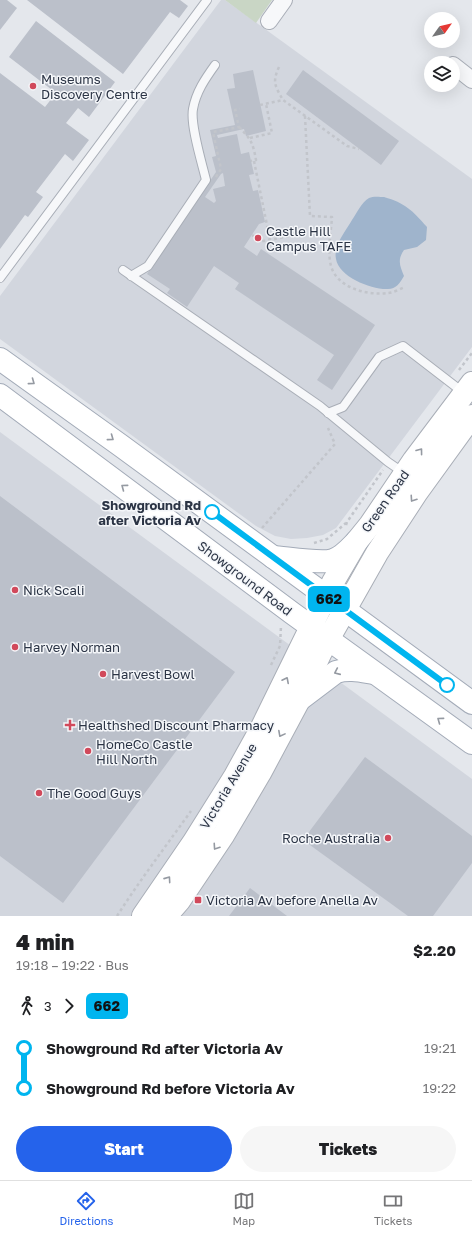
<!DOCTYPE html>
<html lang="en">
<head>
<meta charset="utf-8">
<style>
  body { margin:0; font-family:"Golos Text",sans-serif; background:#f6f6f6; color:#202124; height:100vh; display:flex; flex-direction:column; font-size:15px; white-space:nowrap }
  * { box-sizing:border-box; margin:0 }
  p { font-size:13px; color:#757577 }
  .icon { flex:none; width:22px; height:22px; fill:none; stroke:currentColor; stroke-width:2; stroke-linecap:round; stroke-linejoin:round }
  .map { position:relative; height:916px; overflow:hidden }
  .details { display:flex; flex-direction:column; background:#fff; flex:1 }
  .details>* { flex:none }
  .badge { padding:0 8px; border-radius:6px; font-size:14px; line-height:26px }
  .needle { width:26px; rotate:56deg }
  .tools { position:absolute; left:424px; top:12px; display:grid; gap:8px }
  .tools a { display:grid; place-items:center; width:36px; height:36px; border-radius:50%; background:#fff; box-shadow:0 4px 16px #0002; font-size:20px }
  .map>.badge { position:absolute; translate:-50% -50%; box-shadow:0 0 0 2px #fff }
  .legs { display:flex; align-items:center; gap:6px; height:44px; padding:0 16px; font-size:13px }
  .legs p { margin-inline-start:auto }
  .head { display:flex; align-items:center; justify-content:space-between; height:68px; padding:0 16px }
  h1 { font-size:22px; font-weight:800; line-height:30px }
  .cta { display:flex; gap:8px; margin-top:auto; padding:8px 16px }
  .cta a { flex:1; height:46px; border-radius:24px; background:#2563eb; color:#fff; font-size:16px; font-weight:800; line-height:46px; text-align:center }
  .cta a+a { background:#f6f6f6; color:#202124 }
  ul { padding:0 16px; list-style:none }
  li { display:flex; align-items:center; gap:14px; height:40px; font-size:15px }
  li i { display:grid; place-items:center; width:6px; height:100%; margin:0 5px; background:currentColor }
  li i::after { content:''; width:10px; height:10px; margin:-5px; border:3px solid; border-radius:50%; background:#fff }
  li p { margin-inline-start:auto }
  li:first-child i { background:linear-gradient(#0000 50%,currentColor 0) }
  li:last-child i { background:linear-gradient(currentColor 50%,#0000 0) }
  .tabs { display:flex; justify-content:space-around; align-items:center; height:56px; border-top:1px solid #e0e0e0; background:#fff; font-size:11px; color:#757577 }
  .tabs a { display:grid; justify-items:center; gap:2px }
  .tabs .current { color:#2563eb }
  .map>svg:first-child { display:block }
</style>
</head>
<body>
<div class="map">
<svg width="472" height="916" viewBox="0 0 472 916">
  <rect width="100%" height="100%" fill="#e4e7ec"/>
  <g fill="#d2d6de">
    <polygon points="221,0 225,0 472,179 472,347 336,528 323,535 307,538 291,539 275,536 256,526 0,339 0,296"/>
    <polygon points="0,432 472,779 472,916 0,916"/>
  </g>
  <polygon fill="#c9d6c5" points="225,0 272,0 256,23"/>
  <path fill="#9fb4cc" d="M 384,197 C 405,203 412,210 427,227 L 426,240 L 417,247 L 404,250 C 397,260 400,266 404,276 C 400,283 396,289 388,289 C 372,290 339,277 336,259 C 333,245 346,231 352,220 C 357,213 361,203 369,198 C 373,196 380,197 384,197 Z"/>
  <g fill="#bbc0ca" fill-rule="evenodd">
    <polygon points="0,0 7,0 17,8 0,30"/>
    <polygon points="27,0 180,0 188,6 179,18 170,12 123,74"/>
    <polygon points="36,21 115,82 89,117 78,108 66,123 89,140 73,161 65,154 36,192 43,197 28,217 25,215 0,249 0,73 45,107 56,93 9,57"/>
    <path d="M 253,70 L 266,131 L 246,136 L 244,129 L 217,135 L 218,138 L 237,134 L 241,154 L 249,152 L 254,174 L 249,175 L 253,191 L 258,190 L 265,222 L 259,224 L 244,247 L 257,256 L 261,249 L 375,325 L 332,390 L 317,380 L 334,355 L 235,289 L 239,283 L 214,266 L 187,307 L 167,293 L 170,289 L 147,274 L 216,172 L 212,157 L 216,156 L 210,130 L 235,125 L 227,89 L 235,88 L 233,74 ZM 223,173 L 225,186 L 213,189 L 216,201 L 214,203 L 205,197 L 221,174 Z"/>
    <polygon points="303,70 399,141 381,165 286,94"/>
    <polygon points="0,496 235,672 63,903 0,856"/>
    <polygon points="365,757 472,836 472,863 433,916 408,916 303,840"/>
    <polygon points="250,888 287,916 229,916"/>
  </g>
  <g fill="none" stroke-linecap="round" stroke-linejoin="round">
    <defs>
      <g id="lane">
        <polyline points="123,270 320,406 388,462 404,473"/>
        <path d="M 131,276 L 148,266 L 206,180 C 202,163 190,125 193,109 C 196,92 205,79 215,65"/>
        <polyline points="0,278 207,0"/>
        <polyline points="328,413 343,407 379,357 403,346 464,393"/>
      </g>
      <g id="street">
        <polyline points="269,21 284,0"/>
        <polyline points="453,65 472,80"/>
      </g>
      <g id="secondary">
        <polyline points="143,916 193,843 235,776 261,729 333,582 357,541 370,525 414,460 472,383"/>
        <polyline points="166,916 179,901 224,834 260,773 299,700 321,652 377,553 417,492 472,416"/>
      </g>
      <g id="primary">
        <polyline points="0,359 120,445 472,703"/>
        <polyline points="0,395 292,613 472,743"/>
        <path d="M 273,557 C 287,558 322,564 333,560 C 343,557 350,548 357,541"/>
        <path d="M 299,700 L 336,672 C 349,668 361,671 374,673"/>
      </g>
    </defs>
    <use href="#lane" stroke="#a9aeb7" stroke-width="10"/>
    <use href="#street" stroke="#a9aeb7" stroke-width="18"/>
    <use href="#secondary" stroke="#a9aeb7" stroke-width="24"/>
    <use href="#primary" stroke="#a3abb8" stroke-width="24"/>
    <g stroke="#c2c5cb" stroke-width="2.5" stroke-dasharray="3 3" stroke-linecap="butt">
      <path d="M 279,67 C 272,82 275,86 283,100"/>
      <polyline points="260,105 283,100 347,146 359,149"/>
      <path d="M 305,116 L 310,216 L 332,217 C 331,234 327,250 331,266 C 337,288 368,296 388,293 C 393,293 400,289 405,287"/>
      <path d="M 239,127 C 251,139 253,143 256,160 L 251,161"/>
      <polyline points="250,138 272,133 266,104"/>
      <polyline points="254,161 270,240"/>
      <polyline points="216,177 221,169 213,132 239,127 235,110 240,109"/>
      <path d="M 252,235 L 261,241 C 278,240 294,233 311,232 C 318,232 324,233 331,233"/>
      <polyline points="459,370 472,353"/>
      <polyline points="346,525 347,522 383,470"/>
      <polyline points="262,528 335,444 328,428"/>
      <polyline points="314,543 327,539 346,523"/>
      <polyline points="271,665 280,646 281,626"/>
      <path d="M 117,916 C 140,880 166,846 191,811"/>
    </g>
    <use href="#lane" stroke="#f7f8fa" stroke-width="8"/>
    <use href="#street" stroke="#f7f8fa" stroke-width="16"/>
    <use href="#secondary" stroke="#fff" stroke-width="22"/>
    <use href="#primary" stroke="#fff" stroke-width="22"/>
  </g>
  <defs><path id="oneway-chevron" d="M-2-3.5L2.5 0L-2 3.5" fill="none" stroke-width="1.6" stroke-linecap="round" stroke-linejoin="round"/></defs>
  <g stroke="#959aa2">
    <use href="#oneway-chevron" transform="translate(32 382) rotate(36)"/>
    <use href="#oneway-chevron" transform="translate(111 438) rotate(36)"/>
    <use href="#oneway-chevron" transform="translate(420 451) rotate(-53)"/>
    <use href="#oneway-chevron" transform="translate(124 487) rotate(-143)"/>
    <use href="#oneway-chevron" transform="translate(413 499) rotate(124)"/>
    <use href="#oneway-chevron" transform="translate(337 672) rotate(156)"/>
    <use href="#oneway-chevron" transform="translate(286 680) rotate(-63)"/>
    <use href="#oneway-chevron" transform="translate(440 720) rotate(-144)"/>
    <use href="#oneway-chevron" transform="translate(281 734) rotate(118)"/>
    <use href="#oneway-chevron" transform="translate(216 847) rotate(124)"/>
    <use href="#oneway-chevron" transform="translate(168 879) rotate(-55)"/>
  </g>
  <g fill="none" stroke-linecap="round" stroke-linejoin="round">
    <defs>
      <polyline id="line-1" points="212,512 447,685"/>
    </defs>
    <use href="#line-1" stroke="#fff" stroke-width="9"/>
    <use href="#line-1" stroke="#00b5ef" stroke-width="6"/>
  </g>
  <g fill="#d1495b" stroke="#f4f6f9" stroke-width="1.5">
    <circle cx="33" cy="86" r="4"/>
    <circle cx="258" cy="238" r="4"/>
    <circle cx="15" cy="590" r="4"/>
    <circle cx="15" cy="647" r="4"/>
    <circle cx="103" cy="674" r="4"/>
    <path d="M68 719h4v4h4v4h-4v4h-4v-4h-4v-4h4z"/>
    <circle cx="88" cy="751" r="4"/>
    <circle cx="39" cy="793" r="4"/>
    <circle cx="388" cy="838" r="4"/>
    <rect x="194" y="896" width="8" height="8" rx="2"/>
  </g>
  <g fill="#fff" stroke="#00b5ef" stroke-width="2">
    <circle cx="212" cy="512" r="7"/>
    <circle cx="447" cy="685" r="7"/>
  </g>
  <g text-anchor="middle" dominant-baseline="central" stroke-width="3" stroke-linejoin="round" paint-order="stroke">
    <g font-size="13" fill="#2b3445" stroke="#f4f6f9" text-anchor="start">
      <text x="41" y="79">Museums<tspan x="41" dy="15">Discovery Centre</tspan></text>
      <text x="266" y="231">Castle Hill<tspan x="266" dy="15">Campus TAFE</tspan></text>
      <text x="23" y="590">Nick Scali</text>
      <text x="23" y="647">Harvey Norman</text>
      <text x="111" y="674">Harvest Bowl</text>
      <text x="78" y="725">Healthshed Discount Pharmacy</text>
      <text x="96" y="744">HomeCo Castle<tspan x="96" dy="15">Hill North</tspan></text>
      <text x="47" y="793">The Good Guys</text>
      <text x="380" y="838" text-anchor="end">Roche Australia</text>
      <text x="206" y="900">Victoria Av before Anella Av</text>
    </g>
    <g font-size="13" fill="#2b3445" stroke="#f4f6f9">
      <text transform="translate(385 501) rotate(-55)">Green Road</text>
      <text transform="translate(245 578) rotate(37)">Showground Road</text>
      <text transform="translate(228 786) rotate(-59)">Victoria Avenue</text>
    </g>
    <g font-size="13" font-weight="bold" fill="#2b3445" stroke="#f4f6f9" text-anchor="end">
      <text x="201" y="505">Showground Rd<tspan x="201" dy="15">after Victoria Av</tspan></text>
    </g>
  </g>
</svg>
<div class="tools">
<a><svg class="needle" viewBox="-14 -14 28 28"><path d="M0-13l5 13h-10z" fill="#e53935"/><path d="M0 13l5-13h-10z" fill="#757577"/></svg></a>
<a><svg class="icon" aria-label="layers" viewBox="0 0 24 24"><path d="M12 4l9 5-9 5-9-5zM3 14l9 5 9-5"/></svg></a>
</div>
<b class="badge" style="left:329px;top:599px;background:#00b5ef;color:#111">662</b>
</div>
<section class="details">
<div class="head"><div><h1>4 min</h1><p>19:18 – 19:22 · Bus</p></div><b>$2.20</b></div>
<div class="legs"><svg class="icon" aria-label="walk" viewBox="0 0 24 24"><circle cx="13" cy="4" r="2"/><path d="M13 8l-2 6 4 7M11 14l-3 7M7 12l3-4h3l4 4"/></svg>3<svg class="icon" aria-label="forward" viewBox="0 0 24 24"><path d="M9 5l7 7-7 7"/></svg><b class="badge" style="background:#00b5ef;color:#111">662</b></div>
<ul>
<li><i style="color:#00b5ef"></i><b>Showground Rd after Victoria Av</b><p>19:21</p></li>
<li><i style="color:#00b5ef"></i><b>Showground Rd before Victoria Av</b><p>19:22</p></li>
</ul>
<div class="cta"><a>Start</a><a>Tickets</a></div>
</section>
<nav class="tabs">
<a class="current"><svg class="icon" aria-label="directions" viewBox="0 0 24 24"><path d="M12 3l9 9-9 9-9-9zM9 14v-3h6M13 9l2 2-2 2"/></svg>Directions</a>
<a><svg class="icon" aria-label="map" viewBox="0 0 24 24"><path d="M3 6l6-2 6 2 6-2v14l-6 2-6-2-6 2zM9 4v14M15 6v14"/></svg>Map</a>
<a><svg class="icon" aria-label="tickets" viewBox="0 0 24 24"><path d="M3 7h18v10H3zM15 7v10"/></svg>Tickets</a>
</nav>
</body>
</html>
